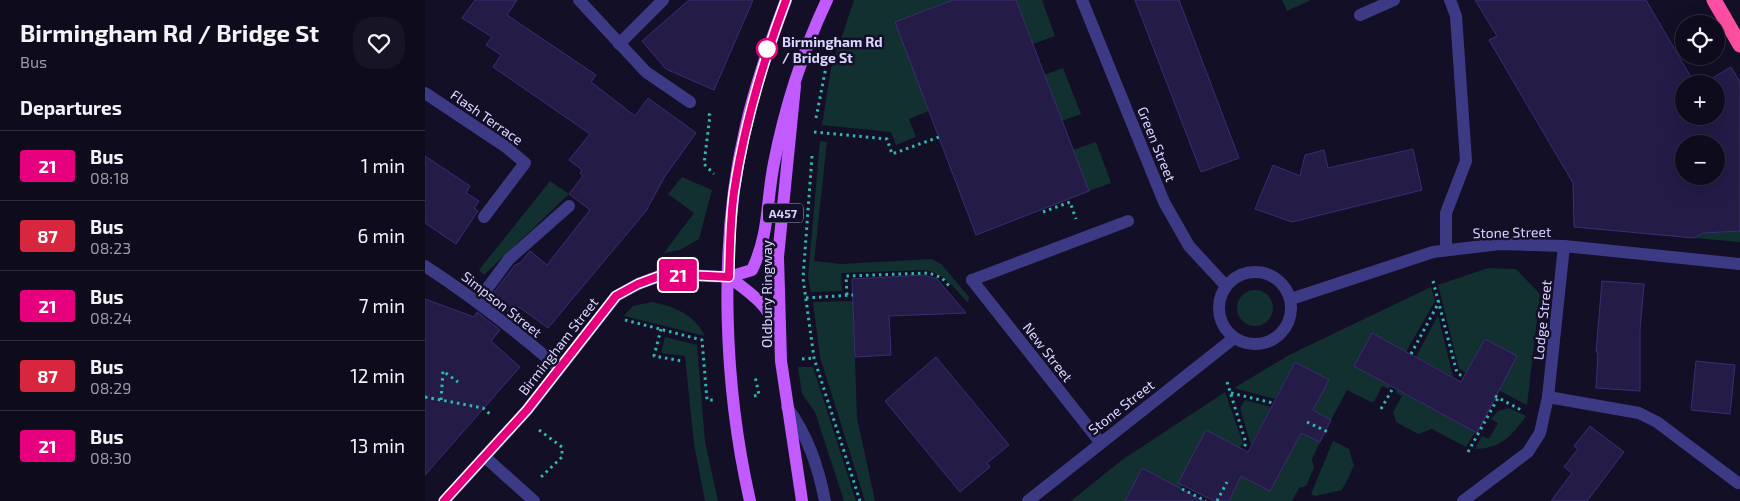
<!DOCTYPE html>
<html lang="en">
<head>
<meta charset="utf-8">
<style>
  body { margin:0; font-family:"Exo 2",sans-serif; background:#171425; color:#f1f3f6; height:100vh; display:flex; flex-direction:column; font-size:19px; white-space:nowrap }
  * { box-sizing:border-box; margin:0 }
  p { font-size:16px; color:#9b9ba3 }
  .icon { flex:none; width:28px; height:28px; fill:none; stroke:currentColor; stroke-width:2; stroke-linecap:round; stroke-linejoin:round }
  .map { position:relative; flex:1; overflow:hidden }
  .details { display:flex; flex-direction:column; background:#0e0b1c; width:425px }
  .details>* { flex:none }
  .badge { padding:0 10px; border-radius:4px; font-size:18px; line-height:32px }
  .buttons { position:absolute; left:1250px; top:15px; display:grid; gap:10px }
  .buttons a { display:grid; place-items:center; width:50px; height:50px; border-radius:50%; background:#0e0b1c; box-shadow:0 5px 20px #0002,0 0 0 1px #2e2b3b; font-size:25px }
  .map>.badge { position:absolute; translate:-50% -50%; box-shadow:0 0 0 2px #fff }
  h2 { padding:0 20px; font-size:19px; line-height:45px }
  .round { display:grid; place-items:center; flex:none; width:52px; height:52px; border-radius:20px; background:#171425 }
  .head { display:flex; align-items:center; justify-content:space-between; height:85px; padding:0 20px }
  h1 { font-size:24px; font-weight:700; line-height:38px }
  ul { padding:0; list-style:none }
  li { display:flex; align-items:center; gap:15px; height:70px; padding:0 20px; border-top:1px solid #2e2b3b }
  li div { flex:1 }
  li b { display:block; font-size:19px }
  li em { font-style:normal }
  li .badge { min-width:55px; font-weight:700; text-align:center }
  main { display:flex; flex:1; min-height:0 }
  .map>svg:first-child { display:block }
</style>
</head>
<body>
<main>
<section class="details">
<div class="head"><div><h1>Birmingham Rd / Bridge St</h1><p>Bus</p></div><a class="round"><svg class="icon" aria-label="heart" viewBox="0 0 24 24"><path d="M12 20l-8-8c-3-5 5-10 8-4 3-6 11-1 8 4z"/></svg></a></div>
<h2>Departures</h2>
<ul>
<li><span class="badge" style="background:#e6007e;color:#fff">21</span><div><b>Bus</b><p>08:18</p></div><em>1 min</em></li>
<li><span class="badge" style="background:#d7263d;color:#fff">87</span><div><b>Bus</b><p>08:23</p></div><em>6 min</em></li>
<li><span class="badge" style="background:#e6007e;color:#fff">21</span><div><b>Bus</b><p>08:24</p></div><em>7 min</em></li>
<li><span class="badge" style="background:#d7263d;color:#fff">87</span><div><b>Bus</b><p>08:29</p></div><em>12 min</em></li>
<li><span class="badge" style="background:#e6007e;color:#fff">21</span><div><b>Bus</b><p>08:30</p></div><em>13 min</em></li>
</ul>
</section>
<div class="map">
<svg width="1315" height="501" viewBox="0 0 1315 501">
  <rect width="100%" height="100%" fill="#130f26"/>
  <g fill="#12302f">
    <polygon points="429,0 528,0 470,22 504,111 484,119 491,137 471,145 466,132 397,125 406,69"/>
    <polygon points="591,0 617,0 630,36 608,44"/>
    <polygon points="857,0 886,0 862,11"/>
    <polygon points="638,68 656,114 637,121 619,75"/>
    <path d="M 395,141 L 402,142 L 389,261 L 416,264 L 507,259 L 516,264 L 544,297 L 543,303 C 530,289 520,273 500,270 L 416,273 L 417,291 L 386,292 L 383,277 Z"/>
    <polygon points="671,142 686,183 664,191 648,150"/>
    <polygon points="257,177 287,190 274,239 255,250 239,253 269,213 243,194"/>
    <polygon points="125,181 144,194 59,275 54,270"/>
    <polygon points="1315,231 1315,242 1269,238 1278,233"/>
    <polygon points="1063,268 1091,269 1115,294 1102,405 1073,390 1091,356 1060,339 1041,373 1034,369 1013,285"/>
    <polygon points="1006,287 1010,301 981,352 929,366 966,386 964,389 957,386 949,402 946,402 922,390 906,420 890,412 884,417 904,380 870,362 850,399 809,388 866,354"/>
    <circle cx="830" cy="308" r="18"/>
    <polygon points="428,301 432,418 450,501 440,501 395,357 388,302"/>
    <path d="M 227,302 C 251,307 268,314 280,336 L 199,316 L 208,306 Z"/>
    <polygon points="1013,315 1028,377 991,357"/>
    <polygon points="240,337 272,345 280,441 293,501 280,501 269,444 260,356 236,353"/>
    <polygon points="373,367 388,367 431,501 419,501 390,412 377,394"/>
    <polygon points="972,390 1037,425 1055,394 1050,432 1041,447 1007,429 993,434 971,422 968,412 977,396 970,392"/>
    <polygon points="800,392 818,443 790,481 781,497 757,485 755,491 717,468 700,501 646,501 697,460"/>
    <polygon points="820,400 846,407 826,445 815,408"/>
    <path d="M 1084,408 L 1101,416 C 1088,435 1075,449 1050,449 L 1057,436 L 1064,439 L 1073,423 L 1066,419 L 1073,411 Z"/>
    <polygon points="880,426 878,434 895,442 887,459 889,468 881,486 874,488 867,501 804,501 813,474 845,491"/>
    <polygon points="908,441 924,449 929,466 917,490 890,496 886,494"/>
  </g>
  <polygon fill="#130f26" points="1299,0 1315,0 1315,26 1313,25"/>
  <g fill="#241b47" stroke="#3b2d73" fill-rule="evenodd">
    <polygon points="50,0 92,0 82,15 171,75 166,82 210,116 223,98 271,133 240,176 221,211 123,328 94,307 85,317 63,300 90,265 95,263 105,251 122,265 165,210 144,194 158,176 155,173 157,170 144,160 165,134 68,67 76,55 61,45 67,37 37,18"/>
    <polygon points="264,0 328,0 289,90 241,69 217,41"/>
    <polygon points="528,0 591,0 664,191 551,235 470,22"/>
    <polygon points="710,0 754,0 814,158 776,172"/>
    <path d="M 1050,0 L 1221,0 L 1270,84 L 1259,84 L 1259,116 L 1291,116 L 1291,84 L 1277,84 L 1306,67 L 1315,82 L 1315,231 L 1278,233 L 1269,238 L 1149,227 L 1148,183 L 1064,40 L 1072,36 ZM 1259,144 L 1291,144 L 1291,176 L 1259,176 Z"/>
    <polygon points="988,149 997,190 867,222 830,209 848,165 875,176 880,155 899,150 903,168"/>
    <polygon points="0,156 45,186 41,193 54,201 49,208 53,211 31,244 0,223"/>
    <polygon points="499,275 512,279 541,313 464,316 466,355 430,357 427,279"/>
    <polygon points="1177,281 1219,284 1215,330 1215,391 1171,388 1173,352 1171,352"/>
    <polygon points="0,299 49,317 52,312 75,330 66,341 95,367 0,475"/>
    <polygon points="947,333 1036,382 1060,339 1092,356 1052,433 929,366"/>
    <polygon points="511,357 584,445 562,463 565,467 535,492 460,401"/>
    <polygon points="1271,361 1310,365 1305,414 1266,410"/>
    <polygon points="870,362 904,380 888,410 906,420 895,442 876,433 845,491 816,476 804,501 789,501 753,483 781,430 823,452"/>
    <polygon points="1165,426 1199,452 1162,501 1126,501 1147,473 1139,467 1153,449 1149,446"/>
    <polygon points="717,468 779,501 700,501"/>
  </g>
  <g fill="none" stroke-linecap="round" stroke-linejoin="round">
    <g stroke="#2fb8b0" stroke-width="3" stroke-dasharray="2.5 4" stroke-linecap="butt">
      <polyline points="283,114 285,115 279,164 289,174"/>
      <polyline points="391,118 402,62"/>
      <polyline points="389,132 462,139 467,154 514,137"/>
      <polyline points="387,156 378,278 389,358 435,501"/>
      <polyline points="618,212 645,202 651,219"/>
      <polyline points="1008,281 1032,373 1039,377"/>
      <polyline points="422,295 421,276 504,273 517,278 526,288"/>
      <polyline points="381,298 428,295"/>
      <polyline points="200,320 277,340 282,400 288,400"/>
      <polyline points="236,329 229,356 257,361"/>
      <polyline points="986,354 1014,302"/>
      <polyline points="377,359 389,358"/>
      <polyline points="802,382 821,443 818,450"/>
      <polyline points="806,393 848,403"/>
      <polyline points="329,396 334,395 330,376"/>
      <polyline points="1070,396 1098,411"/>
      <polyline points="0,397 58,408 66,415"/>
      <polyline points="16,400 18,371 33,382"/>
      <polyline points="956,409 968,388"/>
      <polyline points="882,422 905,433"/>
      <polyline points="114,430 137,447 137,457 115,478"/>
      <polyline points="1043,452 1073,398"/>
      <polyline points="757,489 781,501"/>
      <polyline points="792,501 802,482"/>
    </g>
    <g stroke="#3d3a85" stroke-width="12">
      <polyline points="935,15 969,0"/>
      <polyline points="194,44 238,0"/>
      <polyline points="0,93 81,147 100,163 59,217"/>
      <polyline points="1021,249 1021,213 1041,161 1031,16 1025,0"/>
      <polyline points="547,280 703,221"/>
      <polyline points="52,302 84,259 144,206"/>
    </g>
    <g stroke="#3d3a85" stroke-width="12">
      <polyline points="154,0 221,72 265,102"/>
      <polyline points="657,0 739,202 764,246 801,286"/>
      <path d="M 0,266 C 48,297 91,331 134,368"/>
      <polyline points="547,280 675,442"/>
      <polyline points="1123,397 1214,413 1232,422 1313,483"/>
      <polyline points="60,457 109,501"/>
      <polyline points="1038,501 1103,452 1115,433 1123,397 1139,246"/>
    </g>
    <g stroke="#3d3a85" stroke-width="12">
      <circle cx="830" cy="308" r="36"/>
      <polyline points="866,299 1008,252 1075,244 1139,246 1315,264"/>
      <path d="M 362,407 C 383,436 393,466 400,501"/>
      <polyline points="19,501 102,410 191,296 213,284 240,274 304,277"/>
      <polyline points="603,501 809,338"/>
    </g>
    <g stroke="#c25bff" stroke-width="12">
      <polyline points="370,86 353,257 356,361 377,501"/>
      <path d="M 304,277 L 327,270 C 345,232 341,202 349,163 C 360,107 378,51 402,0"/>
      <path d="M 304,277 C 324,292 344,305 352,330"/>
      <path d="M 325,501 C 299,387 293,245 320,130 C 330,85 345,43 361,0"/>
    </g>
    <polyline stroke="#ff4fa3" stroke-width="15" points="1289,0 1315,45"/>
  </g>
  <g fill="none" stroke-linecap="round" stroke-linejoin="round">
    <defs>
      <path id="line" d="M 19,501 L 102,410 L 191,296 L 213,284 L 240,274 L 304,277 C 305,249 305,220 309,192 C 319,125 337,64 361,0"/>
    </defs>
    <use href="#line" stroke="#fff" stroke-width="11"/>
    <use href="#line" stroke="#e6007e" stroke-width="8"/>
  </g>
  <circle fill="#fff" stroke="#e6007e" stroke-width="2.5" cx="342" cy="49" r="10"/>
  <g text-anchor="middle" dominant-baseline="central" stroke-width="5" stroke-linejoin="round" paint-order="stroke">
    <rect fill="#130f26" stroke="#9e99be" stroke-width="1" x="338" y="203.5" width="40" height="19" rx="4"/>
    <g font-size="12" font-weight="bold" fill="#d9d4ff">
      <text x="358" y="213">A457</text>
    </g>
    <g font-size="14" font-weight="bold" fill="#d9d4ff" stroke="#130f26" text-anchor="start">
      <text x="357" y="41">Birmingham Rd<tspan x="357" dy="16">/ Bridge St</tspan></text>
    </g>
    <g font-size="14" fill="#d9d4ff" stroke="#130f26">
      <text transform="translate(62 117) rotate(35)">Flash Terrace</text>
      <text transform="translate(732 144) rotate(68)">Green Street</text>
      <text transform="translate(1087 232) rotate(-1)">Stone Street</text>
      <text transform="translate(341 294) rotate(-90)">Oldbury Ringway</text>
      <text transform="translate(77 304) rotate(38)">Simpson Street</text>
      <text transform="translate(1117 320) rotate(-84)">Lodge Street</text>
      <text transform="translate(133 346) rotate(-52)">Birmingham Street</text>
      <text transform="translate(623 352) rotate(52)">New Street</text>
      <text transform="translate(696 407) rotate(-38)">Stone Street</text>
    </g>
  </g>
</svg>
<div class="buttons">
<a><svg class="icon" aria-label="locate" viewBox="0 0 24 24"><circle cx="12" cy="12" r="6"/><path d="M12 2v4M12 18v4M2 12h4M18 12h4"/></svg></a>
<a>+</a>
<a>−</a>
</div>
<b class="badge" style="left:253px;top:275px;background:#e6007e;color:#fff">21</b>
</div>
</main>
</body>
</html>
